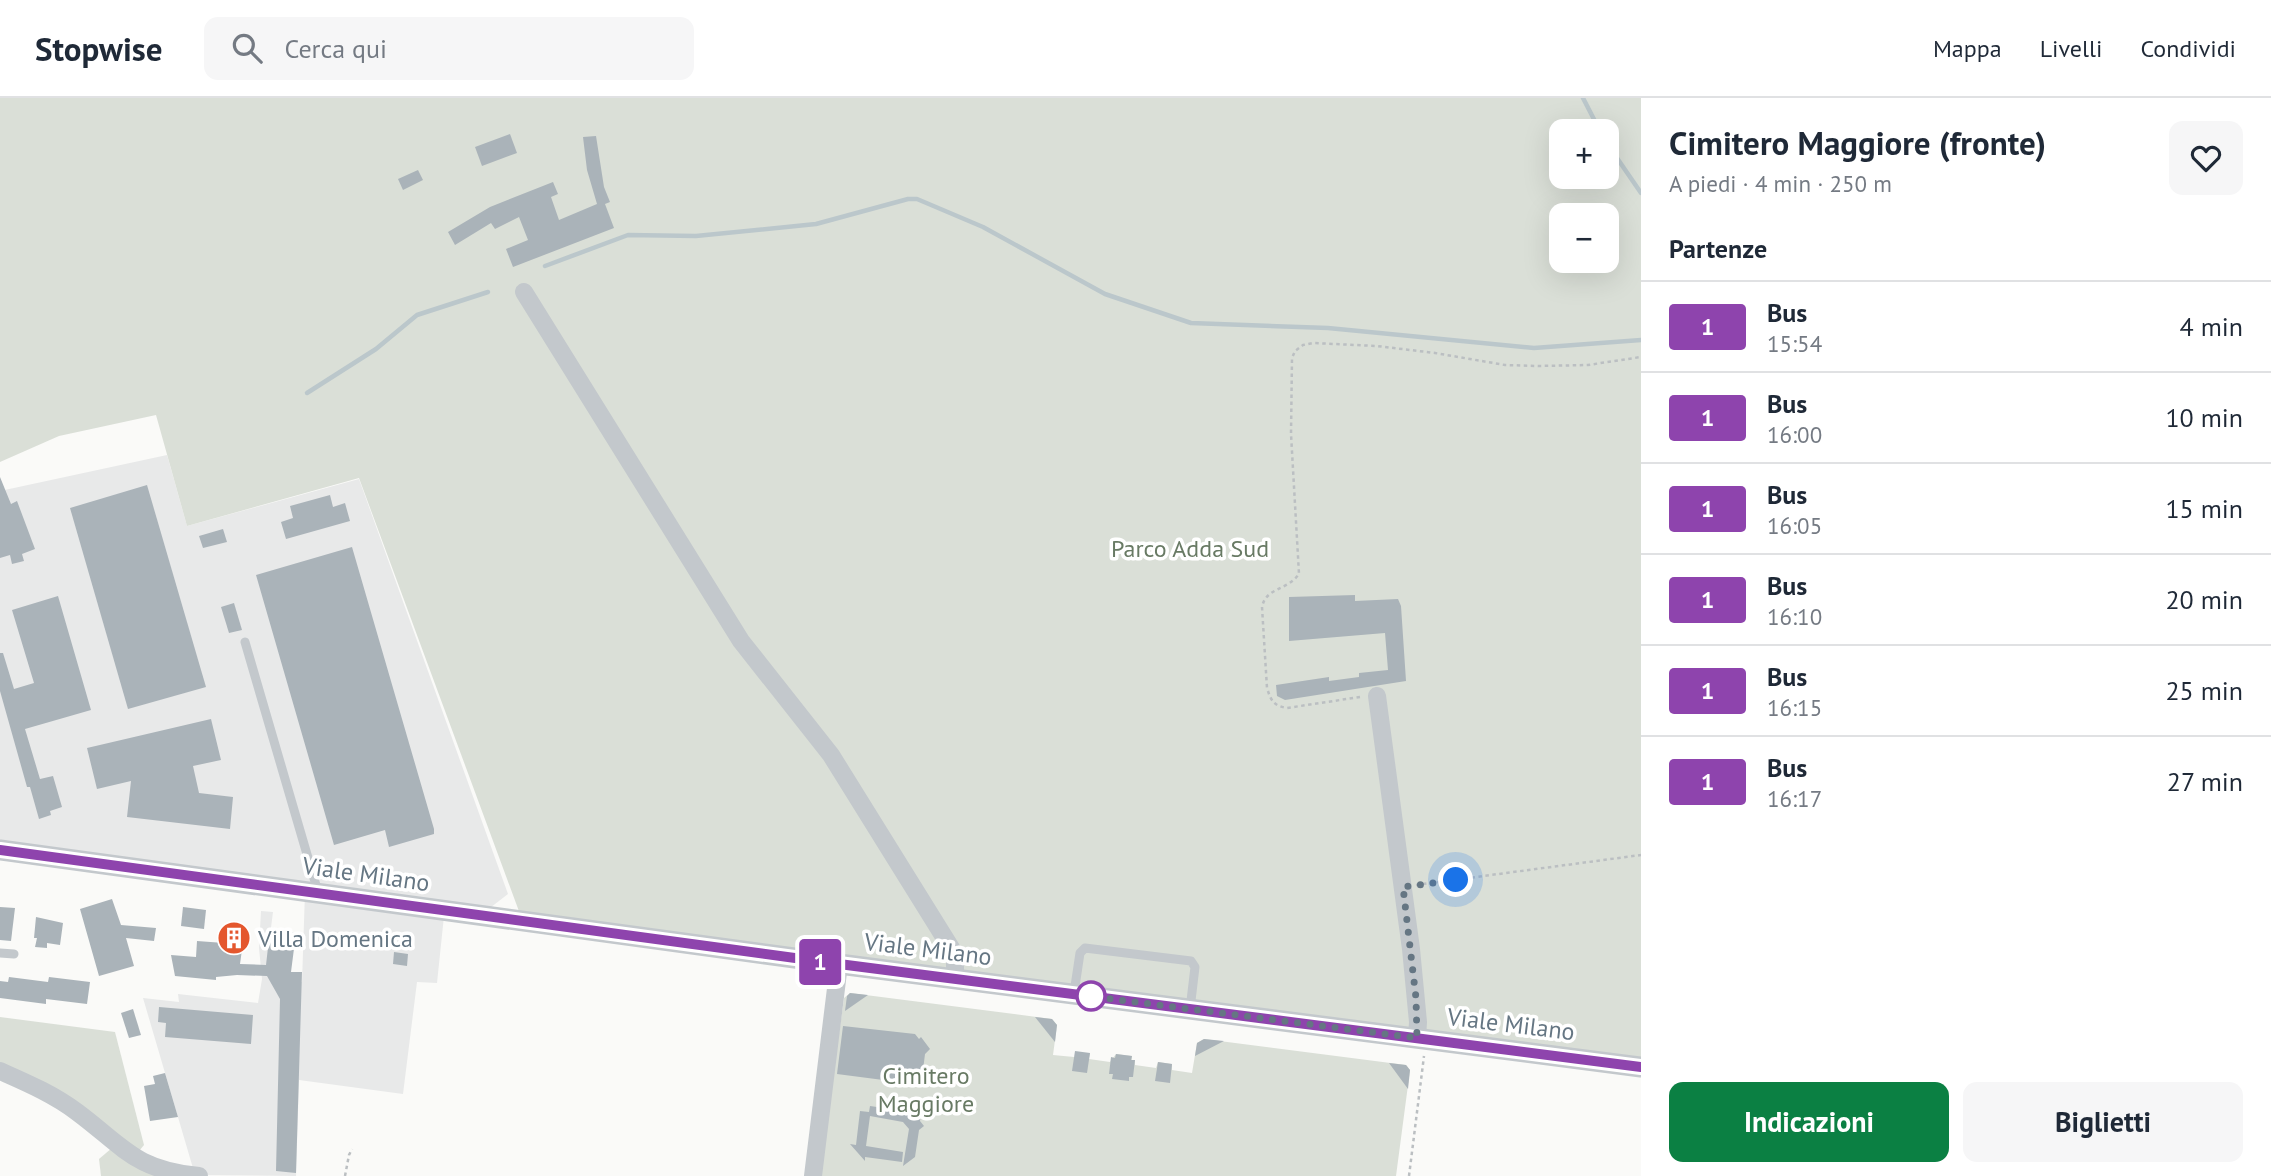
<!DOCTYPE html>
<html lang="it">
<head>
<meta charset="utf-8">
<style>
  body { margin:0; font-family:"PT Sans",sans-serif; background:#f6f6f7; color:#1f2937; height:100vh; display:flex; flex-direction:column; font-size:26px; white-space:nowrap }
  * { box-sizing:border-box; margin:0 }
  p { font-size:23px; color:#747a83 }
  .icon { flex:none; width:38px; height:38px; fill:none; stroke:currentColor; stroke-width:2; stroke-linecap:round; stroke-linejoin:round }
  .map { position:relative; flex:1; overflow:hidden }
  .panel { display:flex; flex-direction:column; background:#fff; width:630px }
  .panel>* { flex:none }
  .badge { padding:0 14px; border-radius:5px; font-size:24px; line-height:46px }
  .tools { position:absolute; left:1549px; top:21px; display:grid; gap:14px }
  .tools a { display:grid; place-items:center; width:70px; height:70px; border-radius:14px; background:#fff; box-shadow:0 7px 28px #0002; font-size:35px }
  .you { position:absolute; width:35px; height:35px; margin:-18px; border:5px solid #fff; border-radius:50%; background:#1a73e8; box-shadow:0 0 0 10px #1a73e833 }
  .map>.badge { position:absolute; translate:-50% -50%; box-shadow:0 0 0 4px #fff }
  h2 { padding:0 28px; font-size:26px; line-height:63px }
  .round { display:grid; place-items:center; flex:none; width:74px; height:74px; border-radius:14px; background:#f6f6f7 }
  .head { display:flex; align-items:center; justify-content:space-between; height:119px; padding:0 28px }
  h1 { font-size:33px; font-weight:700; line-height:52px }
  .button { display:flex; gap:14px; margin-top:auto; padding:14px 28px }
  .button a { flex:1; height:80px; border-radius:14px; background:#0b8043; color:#fff; font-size:28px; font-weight:700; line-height:80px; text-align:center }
  .button a+a { background:#f6f6f7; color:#1f2937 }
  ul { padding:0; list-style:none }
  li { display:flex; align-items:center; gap:21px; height:91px; padding:0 28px; border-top:2px solid #e0e1e3 }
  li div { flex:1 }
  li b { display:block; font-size:26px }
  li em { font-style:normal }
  li .badge { min-width:77px; font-weight:700; text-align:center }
  header { display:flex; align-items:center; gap:42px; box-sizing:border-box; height:98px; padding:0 35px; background:#fff; border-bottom:2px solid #e0e1e3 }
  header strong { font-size:33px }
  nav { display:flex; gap:38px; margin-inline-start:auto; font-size:24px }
  .search { width:490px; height:63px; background:#f6f6f7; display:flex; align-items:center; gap:18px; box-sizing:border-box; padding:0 24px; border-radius:14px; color:#747a83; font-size:26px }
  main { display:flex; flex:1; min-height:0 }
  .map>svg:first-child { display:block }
</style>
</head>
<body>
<header>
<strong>Stopwise</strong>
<div class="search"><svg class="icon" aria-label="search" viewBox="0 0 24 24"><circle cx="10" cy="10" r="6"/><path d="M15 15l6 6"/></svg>Cerca qui</div>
<nav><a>Mappa</a><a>Livelli</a><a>Condividi</a></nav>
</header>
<main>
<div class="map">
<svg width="1641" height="1078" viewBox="0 0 1641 1078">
  <rect width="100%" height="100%" fill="#fafaf8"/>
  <polygon fill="#e8e9e9" points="167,357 187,428 359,381 508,796 473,823 444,818 437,885 417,884 403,996 299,982 296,1078 195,1077 143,900 179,904 178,896 258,905 262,881 259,850 261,813 273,814 268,853 269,881 271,884 302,884 305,794 0,750 0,393"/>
  <g fill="#dadfd7" fill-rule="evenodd">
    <path d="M 0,0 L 1641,0 L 1641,962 L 520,816 L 359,380 L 187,428 L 156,317 L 59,338 L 0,364 ZM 1561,33 L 1606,33 L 1606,79 L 1561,79 ZM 1561,117 L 1606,117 L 1606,163 L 1561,163 Z"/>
    <polygon points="850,895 1052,921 1057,927 1053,957 1074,959 1090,955 1089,961 1110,964 1116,956 1132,958 1132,962 1135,962 1135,967 1156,970 1158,964 1172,966 1172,972 1192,975 1197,945 1204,941 1406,967 1410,972 1396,1078 819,1078 844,900"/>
    <polygon points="0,919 115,934 144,1047 139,1053 0,966"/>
    <polygon points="112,1050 156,1078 101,1078 99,1061"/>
  </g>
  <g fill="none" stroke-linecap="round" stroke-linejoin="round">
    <g stroke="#bbc7cb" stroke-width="4.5">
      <polyline points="1583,0 1600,33"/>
      <polyline points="1606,44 1641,95"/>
      <polyline points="545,168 628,137 696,138 816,126 908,101 917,101 983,129 1105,196 1191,225 1328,230 1534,250 1641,242"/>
      <polyline points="307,295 376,251 417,217 488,194"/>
    </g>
  </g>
  <g fill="#aab3b9">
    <polygon points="510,36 517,55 482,68 475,49"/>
    <polygon points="596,38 604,89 610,104 605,106 614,130 513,169 506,151 528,142 519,119 495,131 491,125 455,147 448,134 490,109 553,84 558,96 551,99 559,122 597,106 587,72 583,39"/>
    <polygon points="418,72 423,82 403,92 398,81"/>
    <polygon points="0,379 11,406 17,403 35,451 22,456 24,463 12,466 10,457 0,460"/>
    <polygon points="147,387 206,589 128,611 70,410"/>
    <polygon points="330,397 333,409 345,405 350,423 286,441 281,424 293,420 290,408"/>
    <polygon points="223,431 227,444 203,450 199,438"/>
    <polygon points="352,449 434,731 434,736 389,749 385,732 334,747 256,477"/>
    <polygon points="1355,497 1355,503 1398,501 1401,508 1406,583 1285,602 1277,598 1276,587 1329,579 1329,583 1359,579 1359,575 1388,572 1385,535 1289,543 1289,499"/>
    <polygon points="58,498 91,612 25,631 40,681 53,678 62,709 50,713 51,717 39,721 30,689 27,689 0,593 0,555 3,555 14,591 34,585 12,512"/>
    <polygon points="234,505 242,532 229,535 221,509"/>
    <polygon points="211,621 221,662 193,668 199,695 233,699 230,731 127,719 131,683 97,691 87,650"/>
    <polygon points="112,801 121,827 156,830 154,843 126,840 134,868 99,878 80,811"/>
    <polygon points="0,809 15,810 11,843 0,842"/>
    <polygon points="183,809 206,812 204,831 181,828"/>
    <polygon points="36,819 63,825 60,847 47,845 47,850 35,849 37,840 34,840"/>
    <polygon points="227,827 245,830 240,866 266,867 270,832 296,835 291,874 302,874 296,1075 276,1073 280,901 267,878 237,877 216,879 216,882 175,878 171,857 196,859 197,843 224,845"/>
    <polygon points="394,854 408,856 407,868 393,866"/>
    <polygon points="9,879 48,884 49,879 90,884 87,906 46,901 46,906 0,900 0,883 8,884"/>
    <polygon points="850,895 868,897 845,913 847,898"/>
    <polygon points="159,909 253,917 251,946 165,939 166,925 158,924"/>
    <polygon points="133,911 141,937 129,940 121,915"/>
    <polygon points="1035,919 1052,921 1057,927 1055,944"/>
    <polygon points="843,928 915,936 919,941 921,939 930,951 925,956 922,980 914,986 837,976"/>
    <polygon points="1204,941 1224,943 1195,958 1197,945"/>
    <polygon points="1075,953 1090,955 1087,975 1072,973"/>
    <polygon points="1116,956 1132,958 1131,962 1135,962 1133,979 1129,979 1129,983 1112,981 1113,976 1109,976 1111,959 1115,960"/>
    <polygon points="1158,964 1172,966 1170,985 1155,983"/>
    <polygon points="1389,965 1406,967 1410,972 1408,991"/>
    <polygon points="165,975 178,1019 150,1023 144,988 155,986 153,978"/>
    <polygon points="870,1008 911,1014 912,1009 922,1010 920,1023 924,1028 919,1032 915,1059 903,1068 909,1031 903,1024 870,1018 866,1048 903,1054 902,1064 865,1059 865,1063 850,1046 856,1047 860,1013 869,1014"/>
  </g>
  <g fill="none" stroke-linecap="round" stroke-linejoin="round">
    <g stroke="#bbbfc2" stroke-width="2.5" stroke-dasharray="3.5 3.5" stroke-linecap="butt">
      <path d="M 1360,599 L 1287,610 C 1274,608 1271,603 1267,590 L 1262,509 C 1266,489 1287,493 1299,476 L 1291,336 L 1292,260 L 1295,253 L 1303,247 L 1313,245 L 1377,248 L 1435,255 L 1505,267 L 1538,268 L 1588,267 L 1641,259"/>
      <polyline points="1416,787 1641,757"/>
      <polyline points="345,1078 349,1057 352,1051"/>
      <polyline points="1409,1078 1424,958"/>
    </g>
    <g stroke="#c3c8cc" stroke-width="9">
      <polyline points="245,544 318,794"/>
      <polyline points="0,855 14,856"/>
      <polyline points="1074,895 1080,855 1085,850 1191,863 1195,869 1190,911"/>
    </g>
    <g stroke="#c3c8cc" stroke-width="18">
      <polyline points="524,194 741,543 831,657 951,850 955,860 955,881"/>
      <polyline points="1377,598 1411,851 1418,924 1417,940"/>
      <path d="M 0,973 C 27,985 53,996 77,1014 C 124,1049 135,1072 199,1078"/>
      <polyline points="813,1078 839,866"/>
    </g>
    <polyline stroke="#c3c8cc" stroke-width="21" points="0,752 839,866 1641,969"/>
  </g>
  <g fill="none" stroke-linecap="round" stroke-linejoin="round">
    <defs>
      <polyline id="line" points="0,752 839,866 1641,969"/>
    </defs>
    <use href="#line" stroke="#fff" stroke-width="16"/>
    <use href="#line" stroke="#8e44ad" stroke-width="10"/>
    <polyline stroke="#657683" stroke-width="7" stroke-dasharray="0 12.6" points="1091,898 1088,898 1417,940 1416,900 1403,789 1456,782"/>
  </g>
  <defs>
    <symbol id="building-disc" viewBox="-11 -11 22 22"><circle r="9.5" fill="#e4572e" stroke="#fff"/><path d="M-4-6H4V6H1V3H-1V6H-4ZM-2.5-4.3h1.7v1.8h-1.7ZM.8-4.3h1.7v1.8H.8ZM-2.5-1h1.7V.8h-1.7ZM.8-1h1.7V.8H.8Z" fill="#fff"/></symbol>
  </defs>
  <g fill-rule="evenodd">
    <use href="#building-disc" x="215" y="821" width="38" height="38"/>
  </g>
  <circle fill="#fff" stroke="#8e44ad" stroke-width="3.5" cx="1091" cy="898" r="14"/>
  <g text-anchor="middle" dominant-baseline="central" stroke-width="7" stroke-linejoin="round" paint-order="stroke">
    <g font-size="24" fill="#687a64" stroke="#fff">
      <text x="1190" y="450">Parco Adda Sud</text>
      <text x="926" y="977">Cimitero<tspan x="926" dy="28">Maggiore</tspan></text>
    </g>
    <g font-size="24" fill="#657683" stroke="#fff">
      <text transform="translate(366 776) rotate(8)">Viale Milano</text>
      <text transform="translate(928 851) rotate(7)">Viale Milano</text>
      <text transform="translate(1511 926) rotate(7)">Viale Milano</text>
    </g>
    <g font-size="24" fill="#657683" stroke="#fff" text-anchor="start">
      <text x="258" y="840">Villa Domenica</text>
    </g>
  </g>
</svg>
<div class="tools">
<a>+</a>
<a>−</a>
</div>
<div class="you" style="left:1456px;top:782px"></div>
<b class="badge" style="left:820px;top:864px;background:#8e44ad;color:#fff">1</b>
</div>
<section class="panel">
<div class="head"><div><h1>Cimitero Maggiore (fronte)</h1><p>A piedi · 4 min · 250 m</p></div><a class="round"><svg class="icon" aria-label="heart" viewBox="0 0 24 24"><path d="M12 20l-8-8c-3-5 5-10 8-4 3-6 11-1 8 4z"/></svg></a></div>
<h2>Partenze</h2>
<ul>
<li><span class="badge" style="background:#8e44ad;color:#fff">1</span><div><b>Bus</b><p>15:54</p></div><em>4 min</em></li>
<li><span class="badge" style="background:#8e44ad;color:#fff">1</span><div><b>Bus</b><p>16:00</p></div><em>10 min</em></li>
<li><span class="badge" style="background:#8e44ad;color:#fff">1</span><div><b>Bus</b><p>16:05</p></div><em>15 min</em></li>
<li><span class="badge" style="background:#8e44ad;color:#fff">1</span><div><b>Bus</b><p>16:10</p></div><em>20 min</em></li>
<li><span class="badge" style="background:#8e44ad;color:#fff">1</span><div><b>Bus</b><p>16:15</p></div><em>25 min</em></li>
<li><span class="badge" style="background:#8e44ad;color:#fff">1</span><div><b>Bus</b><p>16:17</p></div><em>27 min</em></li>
</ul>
<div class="button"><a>Indicazioni</a><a>Biglietti</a></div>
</section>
</main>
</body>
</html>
